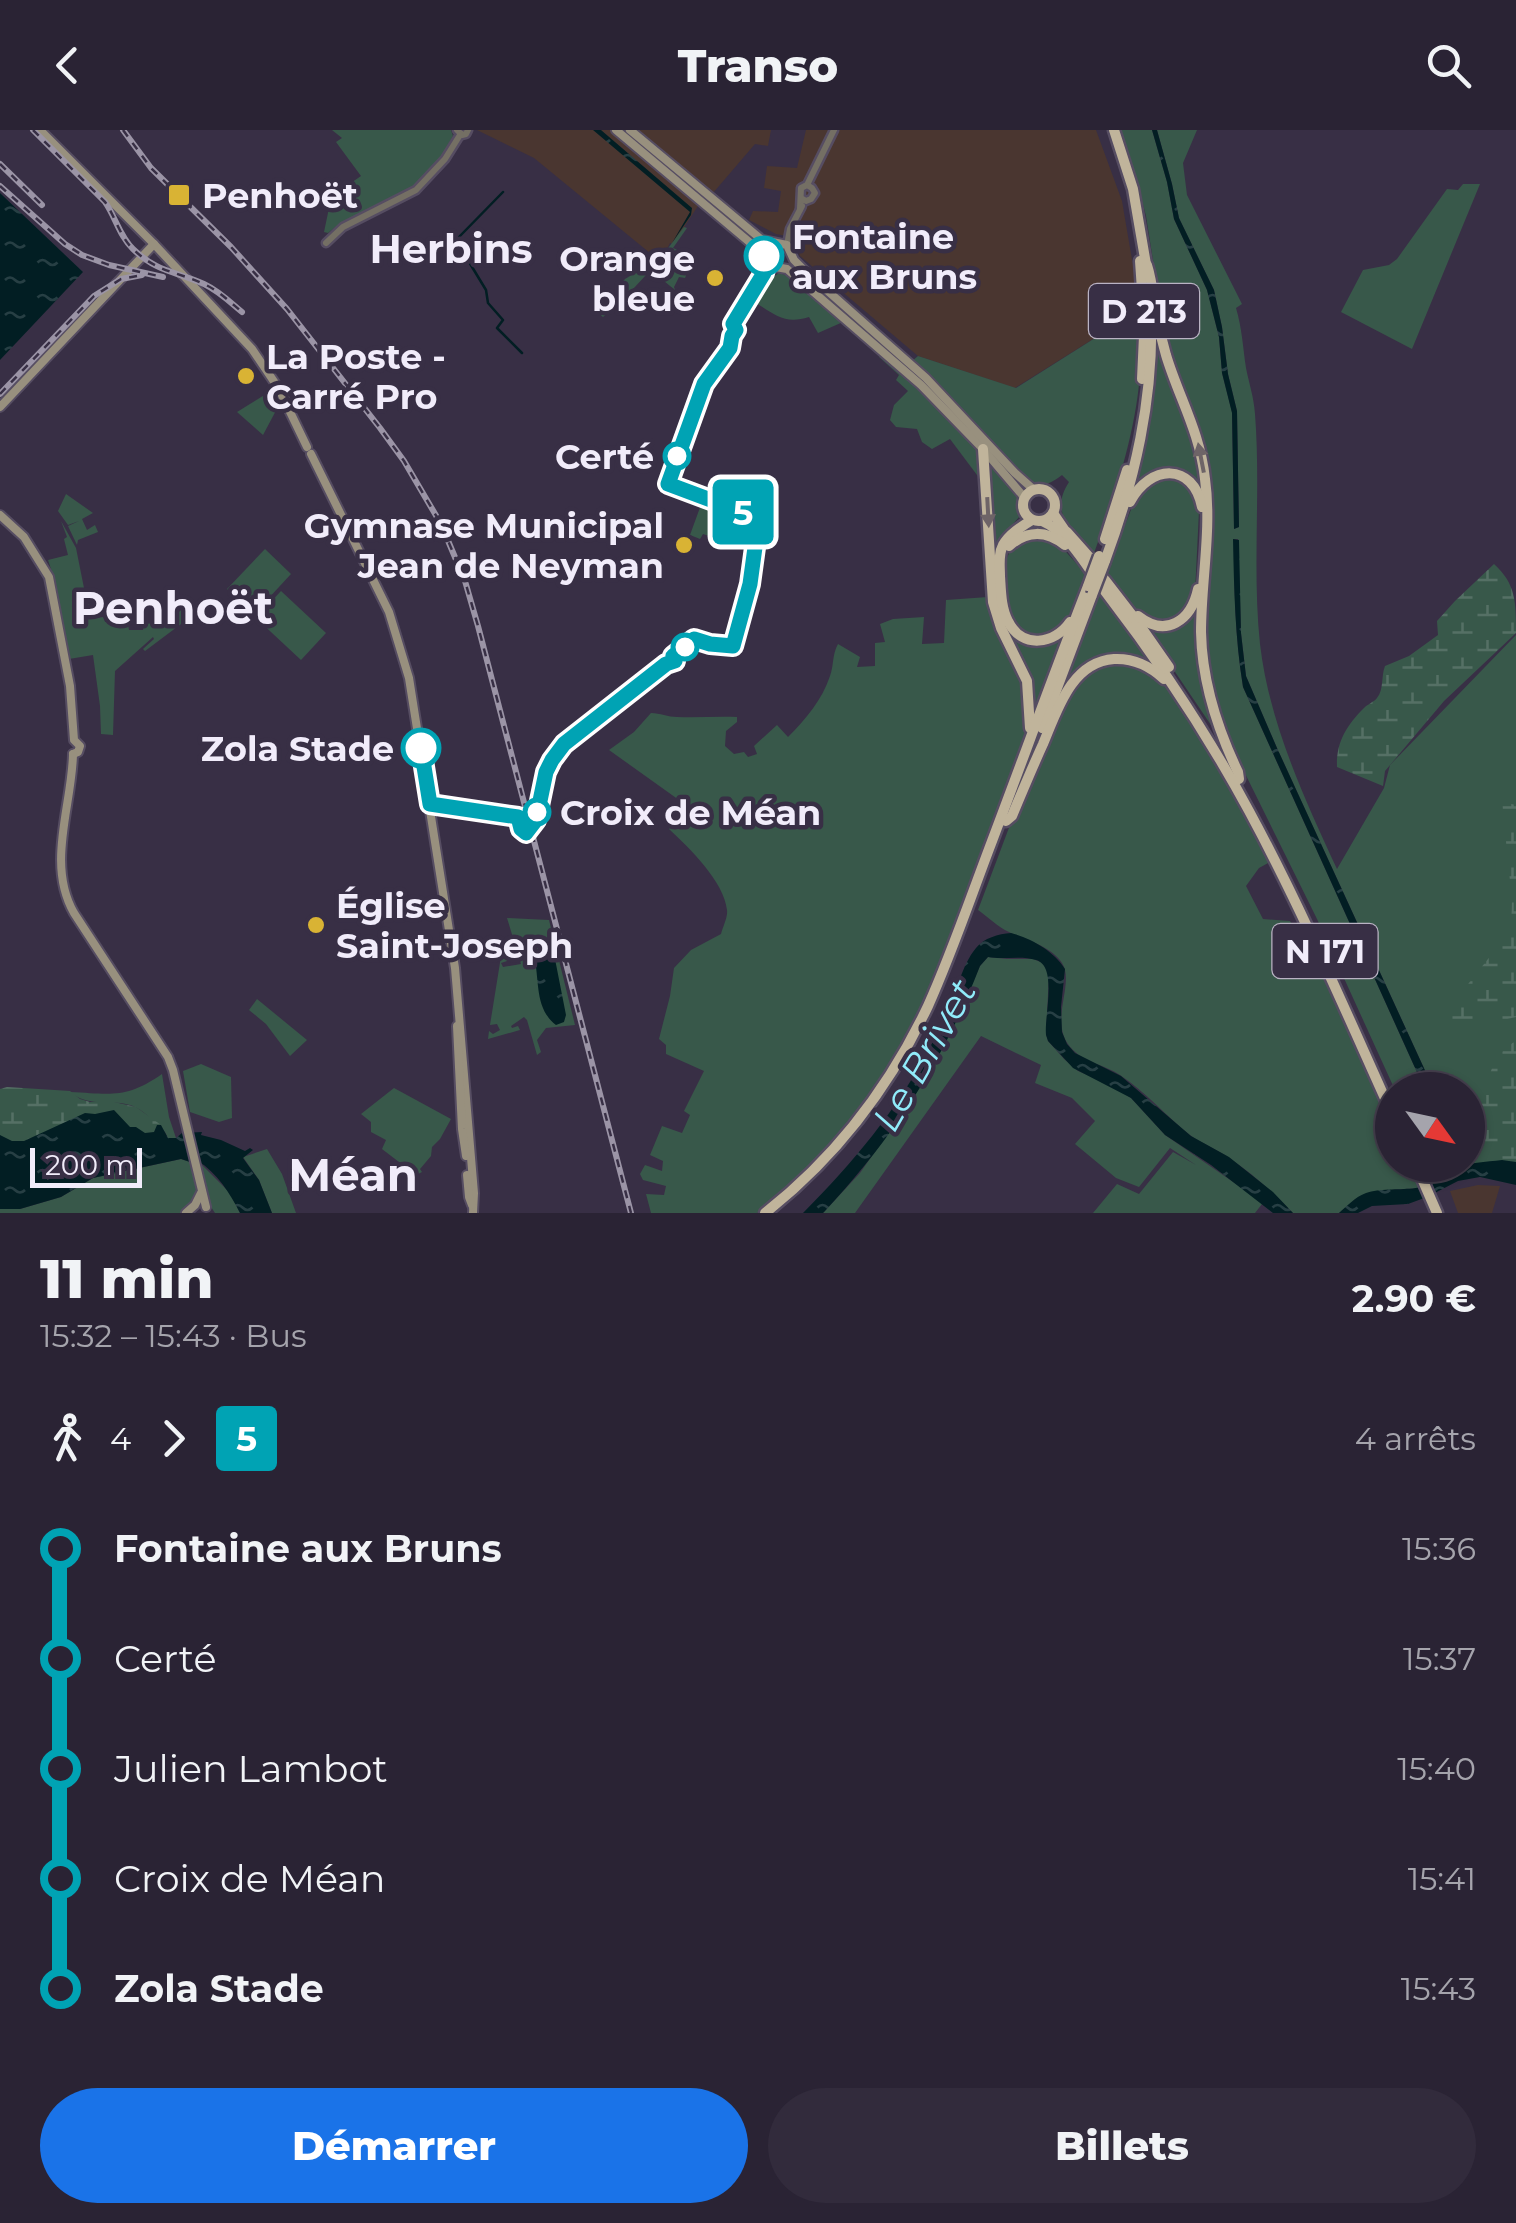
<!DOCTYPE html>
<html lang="fr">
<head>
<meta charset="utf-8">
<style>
  body { margin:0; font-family:Montserrat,sans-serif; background:#322b3c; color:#f1f3f6; height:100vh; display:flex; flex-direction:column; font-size:38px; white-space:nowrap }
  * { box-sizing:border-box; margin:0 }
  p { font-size:32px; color:#a5a4ac }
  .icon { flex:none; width:55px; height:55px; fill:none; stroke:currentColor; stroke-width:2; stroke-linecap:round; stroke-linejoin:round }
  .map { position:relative; height:1083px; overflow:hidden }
  .drawer { display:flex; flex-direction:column; background:#2a2334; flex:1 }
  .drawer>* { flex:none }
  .badge { padding:0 20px; border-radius:8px; font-size:35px; line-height:65px }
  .needle { width:65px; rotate:123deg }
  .fabs { position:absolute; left:1375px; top:942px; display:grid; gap:20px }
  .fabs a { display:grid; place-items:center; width:110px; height:110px; border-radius:50%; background:#2a2334; box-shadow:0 2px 8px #0004,0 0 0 2px #46404f; font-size:50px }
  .scale { position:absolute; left:30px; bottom:25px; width:112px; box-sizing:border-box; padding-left:10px; border:5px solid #f1ecfa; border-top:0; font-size:28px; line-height:35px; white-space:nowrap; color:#f1ecfa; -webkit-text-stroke:8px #382f45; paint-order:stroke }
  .map>.badge { position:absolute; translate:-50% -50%; box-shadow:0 0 0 5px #fff }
  .legs { display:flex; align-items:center; gap:15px; height:110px; padding:0 40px; font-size:32px }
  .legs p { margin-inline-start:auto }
  .head { display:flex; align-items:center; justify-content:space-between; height:170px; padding:0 40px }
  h1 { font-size:55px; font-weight:800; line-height:75px }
  .primary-button { display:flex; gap:20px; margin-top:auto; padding:20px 40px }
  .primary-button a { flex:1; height:115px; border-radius:60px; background:#1a73e8; color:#fff; font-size:40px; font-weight:800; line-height:115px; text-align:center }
  .primary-button a+a { background:#322b3c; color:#f1f3f6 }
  ul { padding:0 40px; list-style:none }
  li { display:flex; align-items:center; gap:35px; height:110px; font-size:38px }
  li i { display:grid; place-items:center; width:15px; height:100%; margin:0 12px; background:currentColor }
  li i::after { content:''; width:25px; height:25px; margin:-12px; border:8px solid; border-radius:50%; background:#2a2334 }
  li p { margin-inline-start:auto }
  li:first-child i { background:linear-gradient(#0000 50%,currentColor 0) }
  li:last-child i { background:linear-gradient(currentColor 50%,#0000 0) }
  header { display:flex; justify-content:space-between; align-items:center; height:130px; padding:0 40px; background:#2a2334; font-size:45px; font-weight:800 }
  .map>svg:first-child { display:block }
</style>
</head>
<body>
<header><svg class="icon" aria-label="back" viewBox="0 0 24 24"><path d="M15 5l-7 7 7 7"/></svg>Transo<svg class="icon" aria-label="search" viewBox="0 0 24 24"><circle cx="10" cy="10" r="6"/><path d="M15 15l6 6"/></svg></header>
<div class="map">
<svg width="1516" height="1083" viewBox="0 0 1516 1083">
  <defs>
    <pattern id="wetland-marsh" width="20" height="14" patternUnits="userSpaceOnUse" patternTransform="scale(2.5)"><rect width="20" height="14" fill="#38584a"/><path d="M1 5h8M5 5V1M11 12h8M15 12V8" fill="none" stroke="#557065"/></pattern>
    <pattern id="water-ripples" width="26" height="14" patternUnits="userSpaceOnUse" patternTransform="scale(2.5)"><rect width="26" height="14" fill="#021e23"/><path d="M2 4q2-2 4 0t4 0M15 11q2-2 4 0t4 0" fill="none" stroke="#273f44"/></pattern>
  </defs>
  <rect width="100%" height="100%" fill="#382f45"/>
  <g fill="#4a3630">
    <polygon points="477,0 611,0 698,76 673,114 670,113 666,121 656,128 534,28"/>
    <polygon points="635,0 771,0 768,16 755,14 713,63"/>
    <polygon points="806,0 1096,0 1122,71 1136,153 1133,184 1015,258 918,226 800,126 792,107 776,104 749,90 753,81 778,82 781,61 764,58 767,36 797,38"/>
    <polygon points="1478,1055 1500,1056 1492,1083 1458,1083 1450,1061"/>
  </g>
  <g fill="#38584a">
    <polygon points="332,0 451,0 453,6 438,32 410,60 338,95 328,103 324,102 333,59 348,55 361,46 336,12 342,8"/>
    <path d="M 1119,0 L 1152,0 L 1167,52 L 1174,89 L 1207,160 L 1219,207 L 1222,243 L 1232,282 L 1234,399 L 1239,397 L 1237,281 L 1228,244 L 1222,197 L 1214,160 L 1179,88 L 1172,54 L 1157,0 L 1197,0 L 1183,33 L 1187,65 L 1242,174 L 1236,178 C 1242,198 1243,218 1246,238 C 1249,253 1254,268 1255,284 C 1261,360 1252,438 1260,514 C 1269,592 1304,668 1337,739 L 1384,658 L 1390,635 L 1516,505 L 1516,1032 L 1468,1034 L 1468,960 L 1434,960 L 1277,618 L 1246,546 L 1241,503 L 1238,409 L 1234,409 C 1234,459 1235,507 1243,557 L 1425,960 L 1395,960 L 1317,789 L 1225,603 L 1219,579 L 1215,573 L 1206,528 L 1203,316 L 1173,230 L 1161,181 L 1146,86 L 1135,44 Z"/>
    <polygon points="1463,54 1480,54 1412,219 1341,182 1363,140 1389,135 1397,129 1447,59 1458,60"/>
    <polygon points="684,97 687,98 673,118 694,127 685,148 679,147 674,157 675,160 664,151 656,142 662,130 674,136 673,139 681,142 686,130 666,121"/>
    <polygon points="640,140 646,145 620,173 603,187 597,182 625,149"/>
    <path d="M 779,143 L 788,146 L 843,192 L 818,203 L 809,187 C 784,195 774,184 753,171 L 773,147 Z"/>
    <path d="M 1133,184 C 1157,244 1116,364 1094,423 C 1073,399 1048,385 1069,352 L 1062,345 C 1049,355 1041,358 1026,351 L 911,232 L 918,226 L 1016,258 Z"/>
    <polygon points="1158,206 1198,327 1204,370 1199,381 1195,463 1200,465 1217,604 1144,496 1141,485 1106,443 1134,372 1134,356 1150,280 1156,207"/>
    <polygon points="883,224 924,261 1020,365 1020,386 994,416 980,349 950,309 932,319 922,312 917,299 896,297 890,290 894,275 908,261 896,250 899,245 879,227"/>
    <polygon points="274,259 280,273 263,305 237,282"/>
    <polygon points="66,364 93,383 82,389 87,400 95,395 98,402 78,410 77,415 68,396 79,391 68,395 58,381"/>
    <polygon points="702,372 746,390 737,411 732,414 703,404 700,409 690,405"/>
    <polygon points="61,391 76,418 87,473 91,476 93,488 104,487 105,492 120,492 128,495 129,500 143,500 144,494 167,492 186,476 195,493 181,494 145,521 143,519 154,509 153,507 115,541 113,605 101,604 100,576 93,525 69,529 56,454 48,430 68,425 64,409 67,407"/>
    <path d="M 1034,406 L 1058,413 L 1086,444 C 1079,460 1075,482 1063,495 C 1058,502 1058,500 1050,504 C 1005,522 992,439 1013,418 C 1018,413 1027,409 1034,406 Z"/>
    <polygon points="265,419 291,444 254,484 227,459"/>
    <polygon points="281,461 326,503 301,530 256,488"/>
    <path d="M 1098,461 L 1156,537 C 1166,561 1184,582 1197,603 C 1223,645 1247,688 1270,732 L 1259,738 L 1246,756 L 1263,789 L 1290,791 L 1322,845 L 1392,997 L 1392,1035 L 1410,1035 L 1421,1058 C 1383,1061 1369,1057 1339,1083 L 1293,1083 C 1274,1063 1252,1043 1229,1028 C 1217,1019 1202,1014 1190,1005 C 1166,986 1146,962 1120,945 C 1105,935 1086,933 1073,920 C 1046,894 1076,854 1062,833 C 1050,815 1026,811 1009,802 C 998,797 988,787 978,780 Z"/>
    <path d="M 988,467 L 1004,507 L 1012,503 L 1022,511 L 1064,505 L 1037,576 L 1032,579 L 1026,601 L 937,845 L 899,921 L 865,974 L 828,1019 L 796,1051 L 757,1083 L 651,1083 L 646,1064 L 664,1065 L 666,1056 L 643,1050 L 640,1044 L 645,1035 L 662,1041 L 663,1031 L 650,1025 L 662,996 L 682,1003 L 690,985 L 684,981 L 704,941 L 666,924 L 666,915 L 659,909 L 670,866 L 674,838 L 691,820 L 721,804 C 723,796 728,787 727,780 C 724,751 689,718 669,699 L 682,683 L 679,670 L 609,620 L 634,602 L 651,583 C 660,583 668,587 677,587 C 697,588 717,586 737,587 L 737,592 L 726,601 L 725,616 L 734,624 L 744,622 L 748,627 L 757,624 L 754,616 L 777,595 L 788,607 C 806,589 822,570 830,546 C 834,535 832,525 838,514 L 860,527 L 857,537 L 875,536 L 875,513 L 885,512 L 880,494 L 893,489 L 924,487 L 922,514 L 944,513 L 946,470 Z"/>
    <polygon points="507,788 549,790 575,895 546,898 537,910 541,922 537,925 527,890 524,887 511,896 512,898 518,896 520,900 488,909 489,901 493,904 500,900 497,894 490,895 503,814 510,830 501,833 503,837 521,834"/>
    <polygon points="988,827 1007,829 1033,829 1043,833 1049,844 1046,904 1048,911 1064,929 1078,941 1113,956 1131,968 1165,1005 1252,1065 1262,1074 1255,1083 1093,1083 1117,1054 1139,1064 1173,1022 1196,1035 1170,1018 1139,1057 1116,1048 1075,1014 1095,991 1072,968 1035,953 1041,935 981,906 855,1083 823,1083 860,1043 925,950 947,909 980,836"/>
    <polygon points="257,869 307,910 290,926 266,894 249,880"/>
    <polygon points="201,934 231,947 232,988 219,992 190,982 183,941"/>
    <path d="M 162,944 L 169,987 L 176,1008 L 168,1008 L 165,1002 C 156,994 145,981 133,976 C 111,968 88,978 70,962 C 112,964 126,969 162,944 Z"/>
    <polygon points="394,958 451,989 440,1009 432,1017 431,1026 420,1039 422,1042 416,1045 382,1019 386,1010 371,1002 371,992 361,984"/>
    <polygon points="267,1019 282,1044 296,1083 272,1083 259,1050 243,1027"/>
    <path d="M 181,1029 L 190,1032 C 200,1058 201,1064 181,1083 L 0,1083 L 0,1079 L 20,1079 L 61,1067 L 93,1048 Z"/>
    <polygon points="198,1031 230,1063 240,1083 215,1083 209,1074"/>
  </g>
  <g fill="url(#wetland-marsh)">
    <path d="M 1494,434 C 1516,454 1516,472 1516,503 L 1444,571 L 1385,641 L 1383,656 L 1337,637 C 1336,612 1347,595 1364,578 C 1368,574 1374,572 1377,568 C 1384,560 1381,546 1385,536 L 1409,526 L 1438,505 L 1437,491 L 1455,471 Z"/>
    <polygon points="1502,672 1516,675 1516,887 1477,896 1438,892 1511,800 1512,771"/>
    <polygon points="1516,910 1516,1032 1501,1030 1474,1033 1468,1016 1468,981 1473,969 1486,955 1496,927"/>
    <polygon points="7,957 70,961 80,969 90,972 105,970 136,977 161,995 163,1000 0,1055 0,959"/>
  </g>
  <g fill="url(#water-ripples)">
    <polygon points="593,0 601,0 692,78 691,85 672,113 690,82"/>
    <polygon points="1152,0 1157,0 1172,54 1179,88 1214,160 1222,197 1228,244 1237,281 1239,397 1234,399 1232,283 1222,243 1219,207 1207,160 1174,89 1167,52"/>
    <polygon points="0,63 83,142 0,230"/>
    <path d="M 1233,409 L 1239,410 L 1241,503 L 1246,546 L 1277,618 L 1434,960 L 1425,960 L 1243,557 C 1235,508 1234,459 1233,409 Z"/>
    <path d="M 1011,803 C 1031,808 1054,821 1065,839 L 1061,877 L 1062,902 L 1067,914 L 1075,923 L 1121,946 L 1191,1006 L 1229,1027 L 1273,1062 L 1293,1083 L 1273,1083 L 1211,1035 L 1165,1005 L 1131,968 L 1073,938 L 1048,911 L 1046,905 C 1044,886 1058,836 1036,830 C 1021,825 1003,830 988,827 L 980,836 C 944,930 893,1008 825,1081 L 823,1083 L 803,1083 C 853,1033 897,980 930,917 C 936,905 942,894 948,882 C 957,862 961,836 976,818 C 984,808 998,804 1011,803 Z"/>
    <path d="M 547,817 L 555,829 L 566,885 L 564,892 L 556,895 C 534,878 540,851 534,826 L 537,821 Z"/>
    <path d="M 114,980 L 130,997 L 136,997 L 145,1003 L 154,1002 L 157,995 L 161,995 L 168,1008 L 176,1008 L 182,1003 L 202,1002 L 201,1005 L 221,1010 L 245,1021 L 250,1018 L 253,1020 L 243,1028 L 259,1050 L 272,1083 L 240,1083 C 230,1063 217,1043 198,1031 L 190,1032 L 181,1029 L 93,1048 L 61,1067 L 20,1079 L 0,1079 L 0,1005 L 12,1011 L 24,1011 L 85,983 L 95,984 Z"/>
    <path d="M 1502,1030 L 1516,1032 L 1516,1055 L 1480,1047 L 1458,1051 L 1427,1067 L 1408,1074 L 1372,1076 L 1358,1083 L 1339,1083 C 1347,1076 1355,1067 1366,1063 C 1394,1054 1435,1069 1449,1035 L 1455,1035 L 1455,1040 C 1467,1032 1486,1032 1502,1030 Z"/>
  </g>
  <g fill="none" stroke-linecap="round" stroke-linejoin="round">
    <polyline stroke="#021e23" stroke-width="2.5" points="503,62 459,107 466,127 486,160 488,173 503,190 497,198 522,223"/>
    <defs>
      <g id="tertiary">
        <polyline points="457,0 462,5 466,4 468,0"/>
        <polyline points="807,55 834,0"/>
        <polyline points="800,79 801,58 807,55 812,58 815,63 811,69 806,71 801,68"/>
        <polyline points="326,113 343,97 416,60 445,29 460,5"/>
        <polyline points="787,115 790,99 802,76"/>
      </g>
      <g id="secondary">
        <polyline points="40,0 154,114 252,219 279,259 307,317"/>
        <polyline points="616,0 760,121 770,136 787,139 921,255 983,319 1024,367"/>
        <polyline points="630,0 762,110 787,115 794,130 804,140 926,248 1015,343 1033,359"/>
        <polyline points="0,277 154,114"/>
        <polyline points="311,324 389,482 409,548 455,838 474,1063 473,1083"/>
        <polyline points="0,385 24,407 49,447 70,556 74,610 80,616 78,622 73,624"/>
        <path d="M 73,624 C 72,676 46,734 74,783 L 168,927 L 173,940 L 206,1077"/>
        <polyline points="457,896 462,999 466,1026"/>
        <polyline points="467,1045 469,1067 472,1075"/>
        <polyline points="186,1083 195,1075 201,1063"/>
      </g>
      <g id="trunk">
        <polyline points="1114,0 1133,59 1147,140"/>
        <polyline points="1140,131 1144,189"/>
        <path d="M 1147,135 C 1152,150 1153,165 1155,180 C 1158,195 1162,210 1166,225 C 1179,268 1200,302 1205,349 C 1212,399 1201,452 1201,502 C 1202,552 1217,598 1238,642 L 1239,649"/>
        <polyline points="1142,249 1144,206"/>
        <polyline points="983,319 993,472 1001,498 1027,551 1030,598"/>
        <circle cx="1039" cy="375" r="16"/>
        <path d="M 1130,372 C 1150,334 1193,332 1202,377"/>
        <polyline points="1053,383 1066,402"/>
        <path d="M 1032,390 C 1022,396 1009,404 1003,415 C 998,424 1000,436 1000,446 C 1001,461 1001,478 1008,491 C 1022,520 1055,514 1070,492"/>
        <path d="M 1042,391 C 1070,403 1089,441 1107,464 C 1160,533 1208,605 1249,681 C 1302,779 1346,882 1392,984"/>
        <polyline points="1067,402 1099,438"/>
        <polyline points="1105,409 1127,340"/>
        <path d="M 1009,416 C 1027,400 1046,400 1065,415"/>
        <path d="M 1105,431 C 1135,350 1154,268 1151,181"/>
        <polyline points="1105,450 1139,494 1169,537"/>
        <path d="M 1138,486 C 1166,508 1191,491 1198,459"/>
        <polyline points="1042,598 1092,465"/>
        <path d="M 1006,691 L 1012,686 C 1022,662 1032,638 1043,614 C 1057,581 1071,532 1114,529 C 1134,528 1150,536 1164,549"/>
        <polyline points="1416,1035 1437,1083"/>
        <path d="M 765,1083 C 835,1028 890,956 928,876 C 951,825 969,772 989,719 C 1022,632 1054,543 1088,456"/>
      </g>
    </defs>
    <use href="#tertiary" stroke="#564d62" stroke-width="11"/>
    <use href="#secondary" stroke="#564d62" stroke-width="12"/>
    <use href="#trunk" stroke="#564d62" stroke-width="15"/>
    <use href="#tertiary" stroke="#746f64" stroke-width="6"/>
    <use href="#secondary" stroke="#98907e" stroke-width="8"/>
    <use href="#trunk" stroke="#c0b49b" stroke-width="10"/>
    <defs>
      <g id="rail">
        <path d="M 33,0 L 105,72 C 115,86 120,107 133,119 C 158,143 176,141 204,154 C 219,161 230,172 242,182"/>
        <polyline points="123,0 151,38 231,117 287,179 380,298 404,331 441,394 465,451 478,496 631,1083"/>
        <polyline points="0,34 42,75"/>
        <polyline points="0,56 65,114 82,125 109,135 163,147"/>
        <polyline points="0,264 94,166 121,149 142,145"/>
      </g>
    </defs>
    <use href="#rail" stroke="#9b94a6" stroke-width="6"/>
    <use href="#rail" stroke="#382f45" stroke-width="2.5" stroke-dasharray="8" stroke-linecap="butt"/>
    <defs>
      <g id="trunk-bridge">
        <polyline points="1088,456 1099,426"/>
        <polyline points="1092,465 1105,431"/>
      </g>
    </defs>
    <use href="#trunk-bridge" stroke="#564d62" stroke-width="15" stroke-linecap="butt"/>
    <use href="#trunk-bridge" stroke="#c0b49b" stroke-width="10"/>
  </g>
  <defs><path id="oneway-solid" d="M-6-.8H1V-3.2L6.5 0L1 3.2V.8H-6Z" transform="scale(2.5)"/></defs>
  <g fill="#6e6467">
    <use href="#oneway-solid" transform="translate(1201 328) rotate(-101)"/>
    <use href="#oneway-solid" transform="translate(988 382) rotate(87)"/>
  </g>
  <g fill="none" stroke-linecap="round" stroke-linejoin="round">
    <defs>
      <polyline id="line-1" points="421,618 430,674 518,687 521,699 526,703 536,690 546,642 552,630 564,614 666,534 675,531 673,526 694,509 710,514 733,516 750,454 759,388 668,354 704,254 730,218 732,206 736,200 733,194 764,143 766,136 764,126"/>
    </defs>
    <use href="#line-1" stroke="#fff" stroke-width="22"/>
    <use href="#line-1" stroke="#00a3b4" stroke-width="15"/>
  </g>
  <g fill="#d9b334" stroke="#382f45" stroke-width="4">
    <rect x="167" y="53" width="24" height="24" rx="5"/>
    <circle cx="715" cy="148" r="10"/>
    <circle cx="246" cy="246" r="10"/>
    <circle cx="684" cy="415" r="10"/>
    <circle cx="316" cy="795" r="10"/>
  </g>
  <g fill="#fff" stroke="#00a3b4" stroke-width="5">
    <circle cx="764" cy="126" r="18"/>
    <circle cx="677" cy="326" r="12"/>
    <circle cx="685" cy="517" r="12"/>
    <circle cx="421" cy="618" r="18"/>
    <circle cx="537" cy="682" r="12"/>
  </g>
  <g text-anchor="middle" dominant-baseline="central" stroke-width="9" stroke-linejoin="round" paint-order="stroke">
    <g fill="#382f45" stroke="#bab3c4" stroke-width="2.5">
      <rect x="1089" y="154" width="110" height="54" rx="8"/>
      <rect x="1272.5" y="794" width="105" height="54" rx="8"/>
    </g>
    <g font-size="32" font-weight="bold" fill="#f1ecfa">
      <text x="1144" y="181">D 213</text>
      <text x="1325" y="821">N 171</text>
    </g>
    <g font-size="35" font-weight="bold" fill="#f1ecfa" stroke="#382f45" text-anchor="start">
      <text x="202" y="65">Penhoët</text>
      <text x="695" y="128" text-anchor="end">Orange<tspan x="695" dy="40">bleue</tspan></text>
      <text x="266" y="226">La Poste -<tspan x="266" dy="40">Carré Pro</tspan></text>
      <text x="664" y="395" text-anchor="end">Gymnase Municipal<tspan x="664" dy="40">Jean de Neyman</tspan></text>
      <text x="336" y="775">Église<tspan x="336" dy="40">Saint-Joseph</tspan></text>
    </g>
    <g font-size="35" font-weight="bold" fill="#f1ecfa" stroke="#382f45" text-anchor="start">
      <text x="792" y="106">Fontaine<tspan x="792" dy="40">aux Bruns</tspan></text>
      <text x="654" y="326" text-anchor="end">Certé</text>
      <text x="394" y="618" text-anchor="end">Zola Stade</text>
      <text x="560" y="682">Croix de Méan</text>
    </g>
    <g font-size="38" font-style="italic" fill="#90ebfa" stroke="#382f45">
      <text transform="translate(924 925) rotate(-60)">Le Brivet</text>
    </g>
    <g font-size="40" font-weight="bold" fill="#f1ecfa" stroke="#382f45">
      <text x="451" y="118">Herbins</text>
    </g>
    <g font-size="45" font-weight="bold" fill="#f1ecfa" stroke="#382f45">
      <text x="173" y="477">Penhoët</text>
      <text x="353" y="1044">Méan</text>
    </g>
  </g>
</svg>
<div class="fabs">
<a><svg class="needle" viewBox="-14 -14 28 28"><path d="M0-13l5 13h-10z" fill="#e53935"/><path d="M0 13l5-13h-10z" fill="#a5a4ac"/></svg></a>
</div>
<div class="scale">200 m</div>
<b class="badge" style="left:743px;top:382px;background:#00a3b4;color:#fff">5</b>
</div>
<section class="drawer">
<div class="head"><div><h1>11 min</h1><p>15:32 – 15:43 · Bus</p></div><b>2.90 €</b></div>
<div class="legs"><svg class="icon" aria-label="walk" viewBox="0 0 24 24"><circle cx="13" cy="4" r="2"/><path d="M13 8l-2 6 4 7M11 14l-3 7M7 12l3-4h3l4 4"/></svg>4<svg class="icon" aria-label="forward" viewBox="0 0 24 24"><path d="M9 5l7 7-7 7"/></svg><b class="badge" style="background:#00a3b4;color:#fff">5</b><p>4 arrêts</p></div>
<ul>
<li><i style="color:#00a3b4"></i><b>Fontaine aux Bruns</b><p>15:36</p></li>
<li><i style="color:#00a3b4"></i><span>Certé</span><p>15:37</p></li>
<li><i style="color:#00a3b4"></i><span>Julien Lambot</span><p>15:40</p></li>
<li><i style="color:#00a3b4"></i><span>Croix de Méan</span><p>15:41</p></li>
<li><i style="color:#00a3b4"></i><b>Zola Stade</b><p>15:43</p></li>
</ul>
<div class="primary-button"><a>Démarrer</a><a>Billets</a></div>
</section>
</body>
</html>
